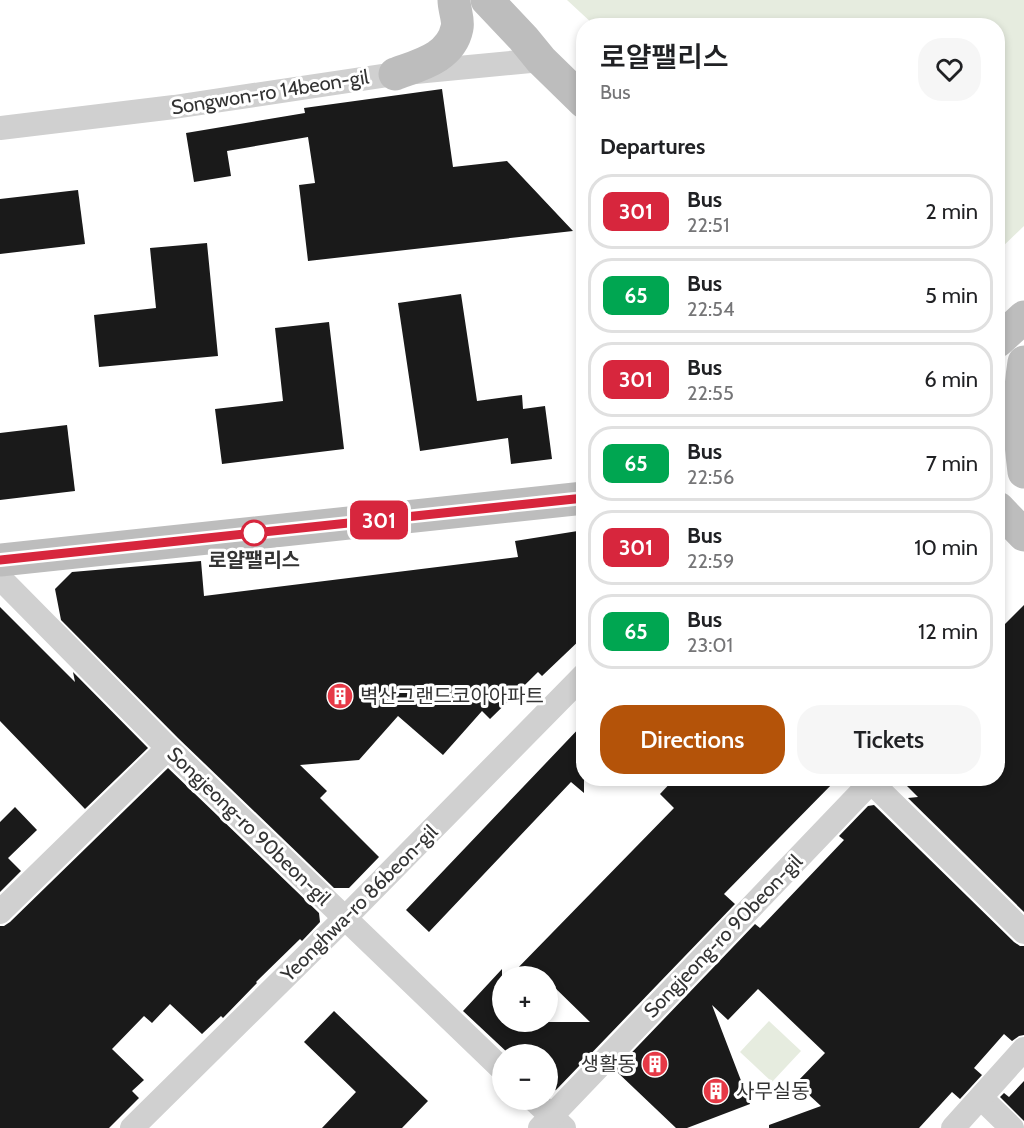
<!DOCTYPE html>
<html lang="en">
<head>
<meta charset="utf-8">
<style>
  body { margin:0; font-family:Cabin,"Noto Sans KR",sans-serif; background:#f6f6f6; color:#202124; height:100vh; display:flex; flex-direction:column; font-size:22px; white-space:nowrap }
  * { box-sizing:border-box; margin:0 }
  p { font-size:20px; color:#757577 }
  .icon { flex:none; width:33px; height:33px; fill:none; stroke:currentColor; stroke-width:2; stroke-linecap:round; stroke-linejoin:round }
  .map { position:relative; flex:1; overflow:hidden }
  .side { position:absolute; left:576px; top:18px; width:429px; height:768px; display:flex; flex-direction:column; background:#fff; border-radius:24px; box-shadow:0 3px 9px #0003 }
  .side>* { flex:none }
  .badge { padding:0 12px; border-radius:9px; font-size:21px; line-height:39px }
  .tools { position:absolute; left:492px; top:966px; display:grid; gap:12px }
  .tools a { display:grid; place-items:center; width:66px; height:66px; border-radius:50%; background:#fff; box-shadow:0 3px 9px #0003; font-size:30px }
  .map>.badge { position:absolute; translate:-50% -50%; box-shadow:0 0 0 3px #fff }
  h2 { padding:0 24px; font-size:22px; line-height:54px }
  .round { display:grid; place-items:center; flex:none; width:63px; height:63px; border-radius:24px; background:#f6f6f6 }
  .summary { display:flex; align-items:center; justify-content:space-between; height:102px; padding:0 24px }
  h1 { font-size:28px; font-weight:600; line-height:45px }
  .button { display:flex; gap:12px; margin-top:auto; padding:12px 24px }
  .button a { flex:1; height:69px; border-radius:24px; background:#b45309; color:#fff; font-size:24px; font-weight:600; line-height:69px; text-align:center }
  .button a+a { background:#f6f6f6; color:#202124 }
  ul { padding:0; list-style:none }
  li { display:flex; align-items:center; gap:18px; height:75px; margin:0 12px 9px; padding:0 12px; border:3px solid #e0e0e0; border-radius:24px }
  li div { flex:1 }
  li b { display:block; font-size:22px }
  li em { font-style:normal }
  li .badge { min-width:66px; font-weight:700; text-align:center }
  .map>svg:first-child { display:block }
</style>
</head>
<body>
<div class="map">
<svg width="1024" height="1128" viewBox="0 0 1024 1128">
  <rect width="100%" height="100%" fill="#fff"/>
  <g fill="#e6ecdf">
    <polygon points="567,0 1024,0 1024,226 998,251 998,26 594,25"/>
    <polygon points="769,1021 801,1051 772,1082 740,1052"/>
  </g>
  <g fill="#1a1a1a">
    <polygon points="442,89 453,167 507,161 573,231 308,261 299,185 315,183 308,137 227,151 231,176 194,182 186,133 305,113 304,108"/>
    <polygon points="78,190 85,244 0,254 0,199"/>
    <polygon points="207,243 218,356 99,367 94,315 156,308 150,248"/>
    <polygon points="461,294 477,401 522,395 523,409 545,406 552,459 511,464 508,438 420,451 398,303"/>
    <polygon points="329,322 344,449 222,464 215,409 283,401 275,328"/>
    <polygon points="67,425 75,491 0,500 0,433"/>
    <polygon points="584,530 584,636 542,676 538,672 490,719 482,711 443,755 398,716 359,760 300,765 327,791 320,798 379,857 349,888 334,888 178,738 61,620 55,589 72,572 201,561 204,596 518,557 515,541"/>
    <polygon points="1024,605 1024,912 908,798 918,797 899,778 998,778 998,631"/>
    <polygon points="0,607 75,682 73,672 148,748 85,809 0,721"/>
    <polygon points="584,723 584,793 571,782 429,932 406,910"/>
    <polygon points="168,768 319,913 320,922 302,941 300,939 256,982 257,983 223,1018 221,1016 202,1034 170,1004 152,1023 144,1016 112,1049 144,1080 132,1091 139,1098 109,1128 0,1128 0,926 4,926 10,922"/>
    <polygon points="675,778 838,778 724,894 735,904 556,1090 548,1092 548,1054 509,1054 463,1011 502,969 502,1022 590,1022 548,981 548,976 510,976 674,808 660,794"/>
    <polygon points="874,805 1014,942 1020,946 1024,946 1024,1035 1019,1036 1012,1041 1004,1034 974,1068 982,1075 960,1099 952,1092 919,1128 769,1128 769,1125 821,1106 796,1083 825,1053 758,989 728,1020 712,1005 750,1104 687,1128 676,1128 615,1070 755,924 760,928 844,840 839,836 868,806"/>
    <polygon points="15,807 37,830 8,858 21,871 0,892 0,822"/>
    <polygon points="334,1011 428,1101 402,1128 322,1128 356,1092 304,1042"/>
    <polygon points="1024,1081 1024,1121 1000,1097 1004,1093 1009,1097"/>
  </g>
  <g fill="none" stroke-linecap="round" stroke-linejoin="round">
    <g stroke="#d0d0d0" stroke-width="24">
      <polyline points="0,128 174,107 395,74 541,60"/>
      <polyline points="0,578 168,748 502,1069"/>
      <polyline points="867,778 1024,932"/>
      <polyline points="0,912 168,748"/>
      <polyline points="981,1098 1012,1128"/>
      <polyline points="534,1100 564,1128"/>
      <polyline points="132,1128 345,918 584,675"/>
      <polyline points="540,1128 871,782"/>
      <polyline points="953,1128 1024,1049"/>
    </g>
    <g stroke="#bdbdbd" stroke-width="33">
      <polyline points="487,0 523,38 541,60 584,102"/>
      <path d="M 395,74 C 419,65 451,58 457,28 C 459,20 454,9 454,0"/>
      <polyline points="998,341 1024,317"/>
      <path d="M 1024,362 C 1018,401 1019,433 1024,472"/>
      <polyline points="998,508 1024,535"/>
      <polyline points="0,560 584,498"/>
    </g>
  </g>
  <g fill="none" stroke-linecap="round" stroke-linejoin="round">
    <defs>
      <polyline id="line" points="0,560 584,498"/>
    </defs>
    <use href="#line" stroke="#fff" stroke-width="14"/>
    <use href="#line" stroke="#d7263d" stroke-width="9"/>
  </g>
  <defs>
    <symbol id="building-disc" viewBox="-11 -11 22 22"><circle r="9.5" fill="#e63946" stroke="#fff"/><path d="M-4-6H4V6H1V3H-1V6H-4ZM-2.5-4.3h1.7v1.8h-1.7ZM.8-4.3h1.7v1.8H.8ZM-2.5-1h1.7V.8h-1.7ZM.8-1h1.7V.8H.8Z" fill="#fff"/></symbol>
  </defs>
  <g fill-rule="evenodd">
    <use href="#building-disc" x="325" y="681" width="30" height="30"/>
    <use href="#building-disc" x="640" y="1049" width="30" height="30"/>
    <use href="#building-disc" x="701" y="1076" width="30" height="30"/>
  </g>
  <circle fill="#fff" stroke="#d7263d" stroke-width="3" cx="254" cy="533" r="12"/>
  <g text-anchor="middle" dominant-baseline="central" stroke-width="6" stroke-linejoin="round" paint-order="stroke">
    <g font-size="20" fill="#333" stroke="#fff">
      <text transform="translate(270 92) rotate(-9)">Songwon-ro 14beon-gil</text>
      <text transform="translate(249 826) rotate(44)">Songjeong-ro 90beon-gil</text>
      <text transform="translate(359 903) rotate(-45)">Yeonghwa-ro 86beon-gil</text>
      <text transform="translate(723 936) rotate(-46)">Songjeong-ro 90beon-gil</text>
    </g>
    <g font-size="20" font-weight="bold" fill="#333" stroke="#fff">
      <text x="254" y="560">로얄팰리스</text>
    </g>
    <g font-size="20" fill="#333" stroke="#fff" text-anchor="start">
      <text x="360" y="696">벽산그랜드코아아파트</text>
      <text x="636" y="1064" text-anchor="end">생활동</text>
      <text x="736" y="1091">사무실동</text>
    </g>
  </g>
</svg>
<div class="tools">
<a>+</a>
<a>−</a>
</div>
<b class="badge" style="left:379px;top:520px;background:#d7263d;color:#fff">301</b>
<section class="side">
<div class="summary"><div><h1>로얄팰리스</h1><p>Bus</p></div><a class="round"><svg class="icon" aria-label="heart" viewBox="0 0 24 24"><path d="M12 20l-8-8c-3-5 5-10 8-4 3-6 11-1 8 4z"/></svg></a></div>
<h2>Departures</h2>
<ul>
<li><span class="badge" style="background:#d7263d;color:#fff">301</span><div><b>Bus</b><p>22:51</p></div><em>2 min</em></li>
<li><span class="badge" style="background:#00a651;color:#fff">65</span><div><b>Bus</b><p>22:54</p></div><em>5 min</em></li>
<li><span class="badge" style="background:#d7263d;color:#fff">301</span><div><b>Bus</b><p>22:55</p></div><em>6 min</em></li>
<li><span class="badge" style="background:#00a651;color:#fff">65</span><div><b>Bus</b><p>22:56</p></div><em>7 min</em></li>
<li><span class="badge" style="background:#d7263d;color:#fff">301</span><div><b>Bus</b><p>22:59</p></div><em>10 min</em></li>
<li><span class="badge" style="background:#00a651;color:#fff">65</span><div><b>Bus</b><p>23:01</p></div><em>12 min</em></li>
</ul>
<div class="button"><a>Directions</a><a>Tickets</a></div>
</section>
</div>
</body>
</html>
